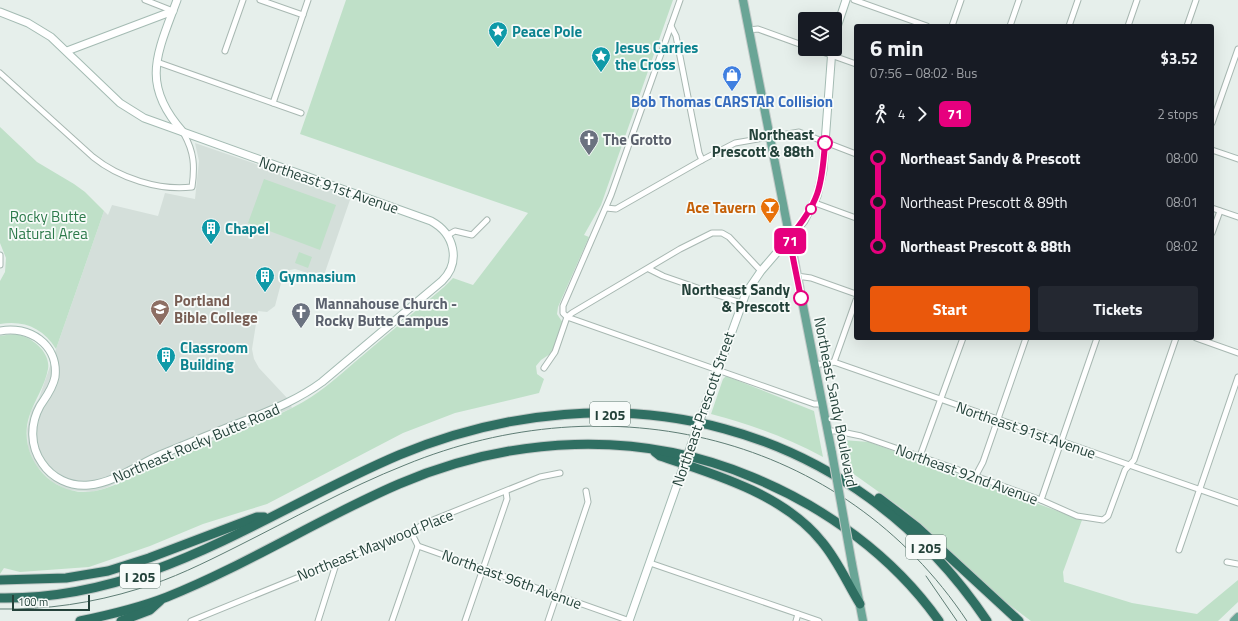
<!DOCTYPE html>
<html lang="en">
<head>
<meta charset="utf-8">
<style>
  body { margin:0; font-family:"Titillium Web",sans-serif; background:#242831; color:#f1f3f6; height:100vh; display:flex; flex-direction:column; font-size:15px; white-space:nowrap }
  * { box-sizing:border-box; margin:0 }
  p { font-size:13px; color:#9ea1a6 }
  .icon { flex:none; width:22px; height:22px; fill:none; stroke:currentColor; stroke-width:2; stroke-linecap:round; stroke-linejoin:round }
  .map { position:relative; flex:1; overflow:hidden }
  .drawer { position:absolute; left:854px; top:24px; width:360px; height:316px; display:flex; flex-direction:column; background:#171b24; border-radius:4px; box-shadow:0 4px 16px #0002 }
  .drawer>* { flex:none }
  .badge { padding:0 8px; border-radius:6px; font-size:14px; line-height:26px }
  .fabs { position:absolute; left:798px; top:12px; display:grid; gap:8px }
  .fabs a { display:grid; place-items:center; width:44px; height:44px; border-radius:4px; background:#171b24; box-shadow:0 4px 16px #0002; font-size:20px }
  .scale { position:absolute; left:12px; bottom:10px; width:78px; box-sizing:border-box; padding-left:4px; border:2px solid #24423a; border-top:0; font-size:11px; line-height:14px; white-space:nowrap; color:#24423a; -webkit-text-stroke:3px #f7fbf9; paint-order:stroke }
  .map>.badge { position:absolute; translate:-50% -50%; box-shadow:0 0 0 2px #fff }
  .legs { display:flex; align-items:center; gap:6px; height:44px; padding:0 16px; font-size:13px }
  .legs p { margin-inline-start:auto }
  .head { display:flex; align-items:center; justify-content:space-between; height:68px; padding:0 16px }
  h1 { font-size:22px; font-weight:700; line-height:30px }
  .button { display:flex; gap:8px; margin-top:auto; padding:8px 16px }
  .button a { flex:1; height:46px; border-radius:4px; background:#ea580c; color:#fff; font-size:16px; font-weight:700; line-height:46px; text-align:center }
  .button a+a { background:#242831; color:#f1f3f6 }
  ul { padding:0 16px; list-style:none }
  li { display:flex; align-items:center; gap:14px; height:44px; font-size:15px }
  li i { display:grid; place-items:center; width:6px; height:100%; margin:0 5px; background:currentColor }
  li i::after { content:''; width:10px; height:10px; margin:-5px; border:3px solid; border-radius:50%; background:#171b24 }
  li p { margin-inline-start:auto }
  li:first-child i { background:linear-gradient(#0000 50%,currentColor 0) }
  li:last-child i { background:linear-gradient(currentColor 50%,#0000 0) }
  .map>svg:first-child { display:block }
</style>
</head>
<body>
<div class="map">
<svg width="1238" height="621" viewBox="0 0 1238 621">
  <rect width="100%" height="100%" fill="#e6efeb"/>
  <polygon fill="#d4dfda" points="195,143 351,197 323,278 295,269 290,270 283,276 275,306 267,312 258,311 252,349 254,359 259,368 288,399 292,408 140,471 106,488 92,492 67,490 52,482 34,464 28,448 27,429 31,411 39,398 104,211 108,215 112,205 158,216 165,193 195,199 199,161"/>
  <g fill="#bfe0c8">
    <path d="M 346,0 L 673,0 L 601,205 L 584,235 L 589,237 L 558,307 L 557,314 L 563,323 L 553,352 L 541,360 L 536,366 L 537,374 L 544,379 L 539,393 L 455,413 L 403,433 L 267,504 L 203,524 L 150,546 L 89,567 L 20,572 L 4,568 L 0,574 L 0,336 C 6,335 13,333 19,335 C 33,338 51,353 48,369 C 45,386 34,401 29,417 C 18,453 46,491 84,492 C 110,493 143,469 167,459 C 210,440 263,425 303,402 C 324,390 343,372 362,356 C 389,333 417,310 444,287 L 453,278 L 473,285 L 528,213 L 300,134 Z"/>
    <path d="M 0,127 L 37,162 L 74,184 L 85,192 L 104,211 L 56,349 C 43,328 24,320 0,324 L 0,281 L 5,272 L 6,258 L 0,243 Z"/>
    <polygon points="264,179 336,205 320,250 248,223"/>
    <polygon points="299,252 312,257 308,268 295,263"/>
    <path d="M 726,376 L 814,411 L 823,457 C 786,437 752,425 711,414 L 723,379 Z"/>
    <polygon points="843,440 869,442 1082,520 1063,572 1064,582 1132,603 1197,614 1238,580 1238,602 1218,621 1031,621 1003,600 907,512 848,470"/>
  </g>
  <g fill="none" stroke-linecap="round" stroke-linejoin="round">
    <defs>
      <g id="street">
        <polyline points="145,0 173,11"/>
        <polyline points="260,0 303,15"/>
        <polyline points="680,0 611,195 563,306 563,313 567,317 814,404 822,404"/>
        <polyline points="854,0 927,26"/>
        <polyline points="671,26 676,36 699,153 702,160"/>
        <polyline points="952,26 961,0"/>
        <polyline points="1010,26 1019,0"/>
        <polyline points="1069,26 1078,0"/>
        <polyline points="1128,26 1137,0"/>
        <polyline points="1187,26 1196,0"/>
        <polyline points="749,30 758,29 805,46"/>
        <polyline points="814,49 856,64"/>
        <polyline points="225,51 243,0"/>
        <polyline points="157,62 301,113"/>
        <path d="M 0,73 L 93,157 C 119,178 159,191 192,187 C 195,166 194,152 184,134"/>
        <polyline points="273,103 308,0"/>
        <polyline points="1212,123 1238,49"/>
        <polyline points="1212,150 1238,159"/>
        <polyline points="815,203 856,218"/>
        <polyline points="606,208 616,209 702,160 735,143 799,132 856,154"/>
        <polyline points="1212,208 1238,217"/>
        <polyline points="1212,233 1220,211"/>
        <polyline points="448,235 455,231 472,235 487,220"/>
        <polyline points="0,255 0,265"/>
        <polyline points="649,269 663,276 741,303"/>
        <polyline points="797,276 811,278 856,294"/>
        <polyline points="1196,338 1238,353"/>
        <polyline points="834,362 856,300"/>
        <polyline points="814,365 834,362 1238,503"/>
        <polyline points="544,368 555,352 567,317 572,313 680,249 712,233 722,233 729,237 761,271"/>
        <polyline points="827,431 837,431 861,436 956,469 1041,500 1077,516 1103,520 1108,516 1125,470 1134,460 1176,338"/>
        <polyline points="920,456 963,338"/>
        <polyline points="975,477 983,462 1026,338"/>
        <polyline points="1041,500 1097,338"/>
        <polyline points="418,546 630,621"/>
        <polyline points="1179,550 1238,377"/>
        <polyline points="1227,562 1238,564"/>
        <polyline points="650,563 819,621"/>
        <polyline points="191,621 417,529 423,524 540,477 560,473"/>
        <polyline points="318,621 337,561"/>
        <polyline points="392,621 418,546 411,532"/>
        <polyline points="465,621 507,499 506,492"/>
        <polyline points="548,621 588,502 586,491"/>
        <polyline points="796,621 798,614"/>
      </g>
      <g id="secondary">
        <path d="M 177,0 C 157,54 140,84 183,132"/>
        <path d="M 0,12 L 28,23 L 51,37 L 120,103 L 144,118 L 431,221 C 455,234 461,262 442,281 L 322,382 C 299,399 274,409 247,420 C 218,431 189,443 160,455 C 137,465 114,483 89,485 C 70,487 52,478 42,463 C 30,446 30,424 40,406 C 46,397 53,388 55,377 C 59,344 28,325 0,331"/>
        <polyline points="835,33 846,0"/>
        <polyline points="67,51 173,11"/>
        <polyline points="706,403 746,293 761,271 804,221 817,196 823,170 832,49"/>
        <polyline points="629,621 678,482"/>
      </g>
      <g id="primary">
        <polyline points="743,0 832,453"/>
        <polyline points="852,564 863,621"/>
        <polyline points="1234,621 1238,617"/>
      </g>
      <g id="highway">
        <path d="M 655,452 L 660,456 C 715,474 785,495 822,542 C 838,561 847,583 860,604"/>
        <polyline points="879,498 917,527 1019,621"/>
        <polyline points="0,580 66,578 108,571 149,558 257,517 264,517"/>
        <path d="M 0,598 C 152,600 265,512 399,455 C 618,364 852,421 987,621"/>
        <path d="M 80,621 C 109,615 139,608 167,597 C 247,565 320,518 399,484 C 511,436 638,429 752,477 C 825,507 893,556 939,621"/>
        <polyline points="121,621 150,610 160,601"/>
      </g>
    </defs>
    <use href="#street" stroke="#a8b8b2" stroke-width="7"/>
    <use href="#secondary" stroke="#a4bbb3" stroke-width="9"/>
    <use href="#primary" stroke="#c2cac8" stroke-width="10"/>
    <use href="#highway" stroke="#c2cac8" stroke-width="11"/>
    <use href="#street" stroke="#fff" stroke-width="5"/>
    <use href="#secondary" stroke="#fff" stroke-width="7"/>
    <use href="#primary" stroke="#6aa596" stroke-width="8"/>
    <use href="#highway" stroke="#2f6f62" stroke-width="9"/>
    <g stroke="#5f7d75" stroke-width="1">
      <polyline points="926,576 957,621"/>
      <path d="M 0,609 C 46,610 93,603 138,589 C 172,579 204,563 236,547 C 292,519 347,488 405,465 C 609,381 842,433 967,621"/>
    </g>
    <defs>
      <polyline id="secondary-bridge" points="678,482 706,403"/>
      <polyline id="primary-bridge" points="832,453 852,564"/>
    </defs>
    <use href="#secondary-bridge" stroke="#a4bbb3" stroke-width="9" stroke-linecap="butt"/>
    <use href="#primary-bridge" stroke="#c2cac8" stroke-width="10" stroke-linecap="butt"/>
    <use href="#secondary-bridge" stroke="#fff" stroke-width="7"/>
    <use href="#primary-bridge" stroke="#6aa596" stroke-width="8"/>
  </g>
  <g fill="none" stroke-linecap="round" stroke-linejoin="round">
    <defs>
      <path id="line-1" d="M 801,298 L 789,238 C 819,203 822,187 825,143"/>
    </defs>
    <use href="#line-1" stroke="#fff" stroke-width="9"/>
    <use href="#line-1" stroke="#e6007e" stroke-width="6"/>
  </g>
  <defs>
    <symbol id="sight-pin" viewBox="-11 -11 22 30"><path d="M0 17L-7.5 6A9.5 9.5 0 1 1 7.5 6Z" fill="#0f9aa8" stroke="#f7fbf9"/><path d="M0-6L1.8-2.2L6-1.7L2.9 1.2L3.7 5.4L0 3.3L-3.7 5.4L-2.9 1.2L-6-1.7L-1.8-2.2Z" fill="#fff"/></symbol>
    <symbol id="shop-pin" viewBox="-11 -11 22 30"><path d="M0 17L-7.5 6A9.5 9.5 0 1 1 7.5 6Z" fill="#3f7fe0" stroke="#f7fbf9"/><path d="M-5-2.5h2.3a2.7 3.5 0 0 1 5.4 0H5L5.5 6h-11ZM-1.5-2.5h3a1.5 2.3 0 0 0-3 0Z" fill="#fff"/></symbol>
    <symbol id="church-pin" viewBox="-11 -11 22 30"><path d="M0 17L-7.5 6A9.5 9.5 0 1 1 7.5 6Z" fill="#6b7280" stroke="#f7fbf9"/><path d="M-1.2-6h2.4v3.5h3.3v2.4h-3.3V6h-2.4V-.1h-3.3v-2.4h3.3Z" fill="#fff"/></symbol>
    <symbol id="bar-pin" viewBox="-11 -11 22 30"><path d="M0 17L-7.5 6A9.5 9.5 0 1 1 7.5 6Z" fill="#e8710a" stroke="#f7fbf9"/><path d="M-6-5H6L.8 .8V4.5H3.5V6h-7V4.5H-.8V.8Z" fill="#fff"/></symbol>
    <symbol id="building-pin" viewBox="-11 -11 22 30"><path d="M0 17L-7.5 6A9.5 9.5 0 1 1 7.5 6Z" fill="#0f9aa8" stroke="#f7fbf9"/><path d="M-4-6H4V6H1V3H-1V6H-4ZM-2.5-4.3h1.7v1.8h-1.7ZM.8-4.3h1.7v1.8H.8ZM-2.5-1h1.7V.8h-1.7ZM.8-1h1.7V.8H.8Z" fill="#fff"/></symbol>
    <symbol id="university-pin" viewBox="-11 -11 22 30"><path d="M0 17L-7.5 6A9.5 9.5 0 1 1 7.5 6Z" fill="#8d6e63" stroke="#f7fbf9"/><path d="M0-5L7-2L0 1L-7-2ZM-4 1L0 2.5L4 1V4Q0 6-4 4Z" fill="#fff"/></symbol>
  </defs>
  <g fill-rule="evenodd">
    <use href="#sight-pin" x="487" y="20" width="22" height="30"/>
    <use href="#sight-pin" x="590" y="45" width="22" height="30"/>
    <use href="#shop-pin" x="721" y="64" width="22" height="30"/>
    <use href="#church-pin" x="578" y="128" width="22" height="30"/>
    <use href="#bar-pin" x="759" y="196" width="22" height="30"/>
    <use href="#building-pin" x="200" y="217" width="22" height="30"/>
    <use href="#building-pin" x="254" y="265" width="22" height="30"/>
    <use href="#university-pin" x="149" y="298" width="22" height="30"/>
    <use href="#church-pin" x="290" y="301" width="22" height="30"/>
    <use href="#building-pin" x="155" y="345" width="22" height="30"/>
  </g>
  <g fill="#fff" stroke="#e6007e" stroke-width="2">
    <circle cx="825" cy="143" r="7"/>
    <circle cx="811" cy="209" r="5"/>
    <circle cx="801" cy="298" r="7"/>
  </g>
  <g text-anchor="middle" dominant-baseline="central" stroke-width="3.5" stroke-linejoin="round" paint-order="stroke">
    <g fill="#f7fbf9" stroke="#637a73" stroke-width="1">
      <rect x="590" y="402" width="40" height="24" rx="3"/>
      <rect x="906" y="535" width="40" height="24" rx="3"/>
      <rect x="120" y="564" width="40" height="24" rx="3"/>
    </g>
    <g font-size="14" font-weight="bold" fill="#24423a">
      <text x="610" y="414">I 205</text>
      <text x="926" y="547">I 205</text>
      <text x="140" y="576">I 205</text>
    </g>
    <g font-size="15" font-weight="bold" fill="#0d838f" stroke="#f7fbf9" text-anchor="start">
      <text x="512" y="31">Peace Pole</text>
      <text x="615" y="47">Jesus Carries<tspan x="615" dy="17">the Cross</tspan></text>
      <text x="225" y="228">Chapel</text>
      <text x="279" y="276">Gymnasium</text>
      <text x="180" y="347">Classroom<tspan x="180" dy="17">Building</tspan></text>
    </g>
    <g font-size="15" font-weight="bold" fill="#366cbe" stroke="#f7fbf9">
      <text x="732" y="101">Bob Thomas CARSTAR Collision</text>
    </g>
    <g font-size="15" font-weight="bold" fill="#24423a" stroke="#f7fbf9" text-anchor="end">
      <text x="814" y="134">Northeast<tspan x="814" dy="17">Prescott &amp; 88th</tspan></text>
      <text x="790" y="289">Northeast Sandy<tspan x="790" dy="17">&amp; Prescott</tspan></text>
    </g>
    <g font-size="15" font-weight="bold" fill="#5b616d" stroke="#f7fbf9" text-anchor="start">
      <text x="603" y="139">The Grotto</text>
      <text x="315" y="303">Mannahouse Church -<tspan x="315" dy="17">Rocky Butte Campus</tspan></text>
    </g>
    <g font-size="15" fill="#24423a" stroke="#f7fbf9">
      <text transform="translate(329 185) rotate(19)">Northeast 91st Avenue</text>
      <text transform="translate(836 402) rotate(79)">Northeast Sandy Boulevard</text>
      <text transform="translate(703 409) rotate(-71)">Northeast Prescott Street</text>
      <text transform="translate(1026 430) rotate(19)">Northeast 91st Avenue</text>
      <text transform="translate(196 443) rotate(-23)">Northeast Rocky Butte Road</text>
      <text transform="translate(967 474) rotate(20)">Northeast 92nd Avenue</text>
      <text transform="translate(375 545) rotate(-22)">Northeast Maywood Place</text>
      <text transform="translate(512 579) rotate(20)">Northeast 96th Avenue</text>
    </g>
    <g font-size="15" font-weight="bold" fill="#c56008" stroke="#f7fbf9" text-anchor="end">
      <text x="756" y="207">Ace Tavern</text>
    </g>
    <g font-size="15" fill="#2d7a4b" stroke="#f7fbf9">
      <text x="48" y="216">Rocky Butte<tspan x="48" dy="17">Natural Area</tspan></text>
    </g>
    <g font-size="15" font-weight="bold" fill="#785e54" stroke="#f7fbf9" text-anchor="start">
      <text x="174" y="300">Portland<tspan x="174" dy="17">Bible College</tspan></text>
    </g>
  </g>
</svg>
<div class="fabs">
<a><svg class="icon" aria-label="layers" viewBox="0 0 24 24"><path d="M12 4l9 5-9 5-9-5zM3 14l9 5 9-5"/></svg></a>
</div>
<div class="scale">100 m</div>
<b class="badge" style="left:790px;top:241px;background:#e6007e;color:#fff">71</b>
<section class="drawer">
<div class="head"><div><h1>6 min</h1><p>07:56 – 08:02 · Bus</p></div><b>$3.52</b></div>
<div class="legs"><svg class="icon" aria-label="walk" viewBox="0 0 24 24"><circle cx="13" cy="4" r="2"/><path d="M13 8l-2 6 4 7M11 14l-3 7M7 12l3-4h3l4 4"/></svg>4<svg class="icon" aria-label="forward" viewBox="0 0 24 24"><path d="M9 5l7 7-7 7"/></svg><b class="badge" style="background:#e6007e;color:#fff">71</b><p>2 stops</p></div>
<ul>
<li><i style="color:#e6007e"></i><b>Northeast Sandy &amp; Prescott</b><p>08:00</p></li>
<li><i style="color:#e6007e"></i><span>Northeast Prescott &amp; 89th</span><p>08:01</p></li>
<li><i style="color:#e6007e"></i><b>Northeast Prescott &amp; 88th</b><p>08:02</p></li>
</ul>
<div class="button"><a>Start</a><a>Tickets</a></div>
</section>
</div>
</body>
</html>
